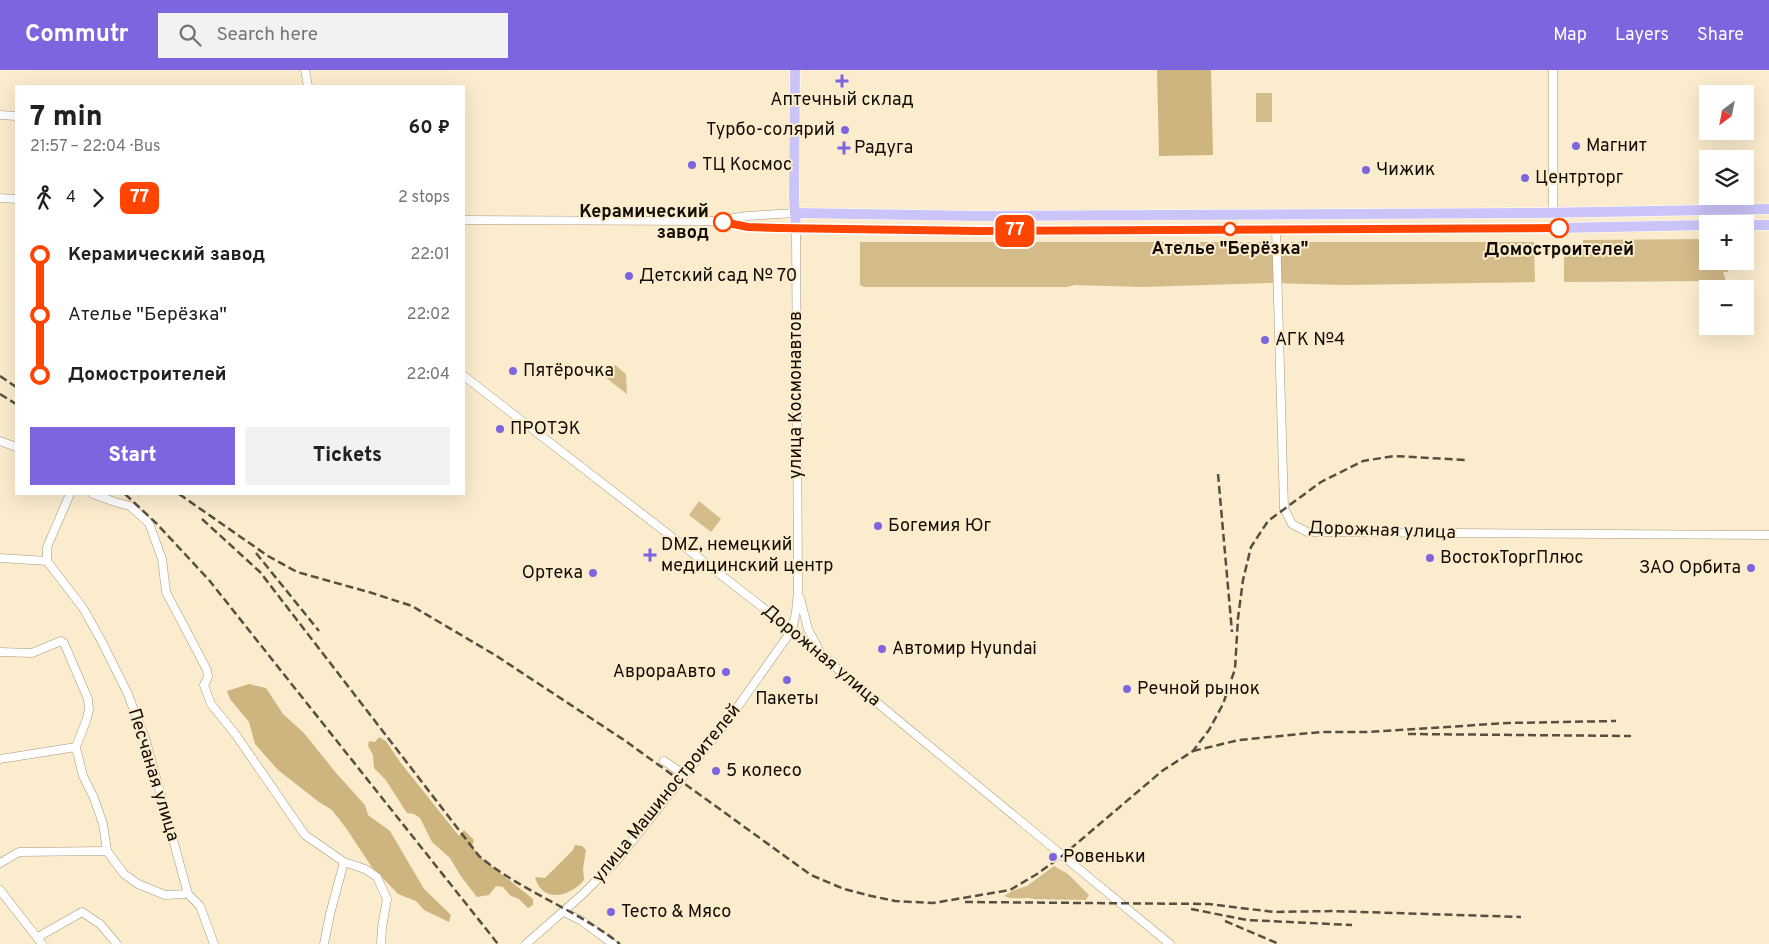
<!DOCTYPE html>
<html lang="en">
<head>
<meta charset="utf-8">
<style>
  body { margin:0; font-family:Overpass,sans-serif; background:#f2f2f2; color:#202124; height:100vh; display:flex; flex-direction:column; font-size:19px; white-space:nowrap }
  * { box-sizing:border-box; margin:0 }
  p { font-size:16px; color:#757577 }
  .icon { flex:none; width:28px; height:28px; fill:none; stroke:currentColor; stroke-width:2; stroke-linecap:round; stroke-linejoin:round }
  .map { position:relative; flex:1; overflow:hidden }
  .sheet { position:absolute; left:15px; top:15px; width:450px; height:410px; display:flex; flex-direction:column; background:#fff; border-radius:0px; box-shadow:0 5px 20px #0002 }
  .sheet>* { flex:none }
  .badge { padding:0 10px; border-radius:8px; font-size:18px; line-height:32px }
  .needle { width:32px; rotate:212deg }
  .buttons { position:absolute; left:1699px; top:15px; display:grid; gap:10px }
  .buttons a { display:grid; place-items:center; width:55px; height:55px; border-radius:0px; background:#fff; box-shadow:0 5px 20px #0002; font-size:25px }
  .map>.badge { position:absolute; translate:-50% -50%; box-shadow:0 0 0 2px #fff }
  .legs { display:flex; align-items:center; gap:8px; height:55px; padding:0 15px; font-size:16px }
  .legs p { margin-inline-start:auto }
  .overview { display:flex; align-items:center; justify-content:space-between; height:85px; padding:0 15px }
  h1 { font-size:28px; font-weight:800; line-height:38px }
  .primary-button { display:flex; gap:10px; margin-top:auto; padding:10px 15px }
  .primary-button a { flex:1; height:58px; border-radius:0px; background:#7d65e0; color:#fff; font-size:20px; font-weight:800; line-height:58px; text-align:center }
  .primary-button a+a { background:#f2f2f2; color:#202124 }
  ul { padding:0 15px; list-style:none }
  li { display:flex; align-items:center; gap:18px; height:60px; font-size:19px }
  li i { display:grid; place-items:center; width:8px; height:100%; margin:0 6px; background:currentColor }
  li i::after { content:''; width:12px; height:12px; margin:-6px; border:4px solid; border-radius:50%; background:#fff }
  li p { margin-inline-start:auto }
  li:first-child i { background:linear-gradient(#0000 50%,currentColor 0) }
  li:last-child i { background:linear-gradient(currentColor 50%,#0000 0) }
  header { display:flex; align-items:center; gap:30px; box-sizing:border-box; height:70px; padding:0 25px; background:#7d65e0; color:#fff }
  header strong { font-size:24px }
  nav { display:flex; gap:28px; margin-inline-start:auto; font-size:18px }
  .search { width:350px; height:45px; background:#f2f2f2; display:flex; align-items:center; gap:12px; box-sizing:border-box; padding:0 18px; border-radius:0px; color:#757577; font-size:19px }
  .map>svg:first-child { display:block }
</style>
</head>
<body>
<header>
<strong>Commutr</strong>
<div class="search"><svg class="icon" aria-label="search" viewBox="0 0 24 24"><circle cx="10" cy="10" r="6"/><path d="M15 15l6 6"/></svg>Search here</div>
<nav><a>Map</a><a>Layers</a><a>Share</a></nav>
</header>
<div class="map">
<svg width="1769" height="874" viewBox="0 0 1769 874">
  <rect width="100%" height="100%" fill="#fbecce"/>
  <g fill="#d3bb8a">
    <rect x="1256" y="23" width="16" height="29"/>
    <polygon points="1707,169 1708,191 1732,191 1728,202 1723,202 1726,211 1564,212 1564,176 1583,176 1583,170"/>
    <polygon points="860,172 1534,172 1535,212 1344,215 1268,213 1143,217 1075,215 1067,217 864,217 860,215"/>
    <polygon points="615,295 626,304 627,324 606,308"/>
    <polygon points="699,431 721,449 711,462 689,445"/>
    <path d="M 1054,796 L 1068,804 L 1089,825 L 1086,830 L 1034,829 C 1024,826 1016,831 1004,826 L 1014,820 L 1027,816 Z"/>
  </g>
  <g fill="#ceb47f">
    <polygon points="1157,0 1211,0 1213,85 1159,86"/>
    <polygon points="249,614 266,618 283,644 304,663 336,703 365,735 368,745 390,761 424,819 451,845 449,852 424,840 416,831 398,824 371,796 346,758 332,740 319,732 278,700 255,674 249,652 230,629 227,621"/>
    <polygon points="379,667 386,671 400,692 459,766 464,760 474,770 472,776 479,786 533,829 533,835 528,838 519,829 511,826 503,817 496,816 489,825 477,827 460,805 450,788 432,772 420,748 414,744 407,743 385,709 374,698 373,685 368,676 369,671 375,672"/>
    <path d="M 575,775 L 582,776 L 586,780 L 583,799 L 584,810 C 570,827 542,834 535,807 L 545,808 L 573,780 Z"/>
  </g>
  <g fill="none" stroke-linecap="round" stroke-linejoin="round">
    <defs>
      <g id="minor">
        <polyline points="305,0 308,16"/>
        <polyline points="1553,0 1553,142"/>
        <polyline points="0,45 16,46"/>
        <polyline points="0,128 16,129"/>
        <polyline points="464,150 718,151 747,157 796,159 798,520 796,542 792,560 729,649 619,788 583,824 526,874"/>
        <polyline points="722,150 747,146 795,143"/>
        <polyline points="1276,159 1284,438 1292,454 1307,462 1769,465"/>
        <polyline points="464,306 792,560 887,641 1170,874"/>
        <polyline points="0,371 16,377"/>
        <polyline points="70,424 47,477 47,491 83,538 101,570 127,622 146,671 188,824 200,836 214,874"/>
        <polyline points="93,424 115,432 130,436 149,453 162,489 166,522 207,600 208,607 204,615 211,634 236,665 305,765 344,792 365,799 377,807 387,829 382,857 381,874"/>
        <polyline points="0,488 47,491"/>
        <polyline points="800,528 808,559 819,580"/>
        <polyline points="0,582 32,583 61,571 64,573 88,629 89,640 86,651 76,677 83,706 94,728 103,754 107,781"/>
        <polyline points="0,689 76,677"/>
        <polyline points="664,691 685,705"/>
        <polyline points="0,793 19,782 107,781 124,804 138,814 165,825 188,824"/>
        <polyline points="0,820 42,874"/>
        <polyline points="564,842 582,851 613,874"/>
        <polyline points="38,867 82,842 100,854 117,874"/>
        <polyline points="324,874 330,844 344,792"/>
      </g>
      <g id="major">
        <polyline points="795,0 794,128 796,159 979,161 1559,158 1708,155"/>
        <polyline points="795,143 979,146 1537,143 1769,139"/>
        <polyline points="1745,155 1769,155"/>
      </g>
    </defs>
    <use href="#minor" stroke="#a6987b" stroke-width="9"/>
    <use href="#major" stroke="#fff" stroke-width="11"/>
    <use href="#minor" stroke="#fff" stroke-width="8"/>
    <use href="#major" stroke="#cac4f8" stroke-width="10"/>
    <g stroke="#574f40" stroke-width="2.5" stroke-dasharray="8 4" stroke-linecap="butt">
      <polyline points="0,306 16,317"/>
      <polyline points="0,324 16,334"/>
      <polyline points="1218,404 1232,562"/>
      <polyline points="125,424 157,454 209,510 498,874"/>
      <polyline points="179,424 268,486 297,502 372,523 412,536 495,585 624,670 811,805 844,819 871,826 895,831 933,833 1010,820 1037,804 1062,786 1162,701 1193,681 1209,660 1223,634 1235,599 1238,548 1243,510 1251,477 1268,451 1321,412 1363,391 1394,386 1466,390"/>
      <path d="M 202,449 L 260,502 L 479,786 C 522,822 576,839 620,874"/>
      <polyline points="256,483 319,561"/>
      <polyline points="1408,664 1631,666"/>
      <polyline points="1193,681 1239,670 1321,662 1368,662 1508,653 1616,651"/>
      <polyline points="965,832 1209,834 1274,842 1332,841 1521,847"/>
      <polyline points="1191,839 1247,850 1352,855"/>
      <polyline points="1225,851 1279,874"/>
    </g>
  </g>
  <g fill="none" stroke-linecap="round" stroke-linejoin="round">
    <defs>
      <polyline id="line-1" points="723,152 748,157 778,158 979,161 1559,158"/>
    </defs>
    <use href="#line-1" stroke="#fff" stroke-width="11"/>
    <use href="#line-1" stroke="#ff4500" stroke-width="8"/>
  </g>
  <g fill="#7d65e0" stroke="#fbecce" stroke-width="2">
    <path d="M839.5 3.5h5v5h5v5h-5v5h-5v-5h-5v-5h5z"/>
    <circle cx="845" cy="60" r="5"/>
    <circle cx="1576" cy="76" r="5"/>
    <path d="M841.5 70.5h5v5h5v5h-5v5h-5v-5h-5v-5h5z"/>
    <circle cx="692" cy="95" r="5"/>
    <circle cx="1366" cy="100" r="5"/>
    <circle cx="1525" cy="108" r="5"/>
    <circle cx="629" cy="206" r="5"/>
    <circle cx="1265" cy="270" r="5"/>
    <circle cx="513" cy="301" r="5"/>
    <circle cx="500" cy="359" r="5"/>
    <circle cx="878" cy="456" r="5"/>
    <path d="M647.5 477.5h5v5h5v5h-5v5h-5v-5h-5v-5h5z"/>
    <circle cx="1430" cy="488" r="5"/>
    <circle cx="1751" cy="498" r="5"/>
    <circle cx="593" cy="503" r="5"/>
    <circle cx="882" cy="579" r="5"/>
    <circle cx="726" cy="602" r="5"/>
    <circle cx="787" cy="610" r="5"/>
    <circle cx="1127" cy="619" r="5"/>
    <circle cx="716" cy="701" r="5"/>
    <circle cx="1053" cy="787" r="5"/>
    <circle cx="611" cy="842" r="5"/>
  </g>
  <g fill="#fff" stroke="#ff4500" stroke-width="2.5">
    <circle cx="723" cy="152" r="9"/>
    <circle cx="1559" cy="158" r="9"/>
    <circle cx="1230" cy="159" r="6"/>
  </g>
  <g text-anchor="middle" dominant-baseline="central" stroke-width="4" stroke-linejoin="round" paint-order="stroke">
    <g font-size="18" fill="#130e05" stroke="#fbecce" text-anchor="start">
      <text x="842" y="30" text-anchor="middle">Аптечный склад</text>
      <text x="835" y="60" text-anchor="end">Турбо-солярий</text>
      <text x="1586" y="76">Магнит</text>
      <text x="854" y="78">Радуга</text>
      <text x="702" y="95">ТЦ Космос</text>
      <text x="1376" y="100">Чижик</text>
      <text x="1535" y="108">Центрторг</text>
      <text x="639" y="206">Детский сад № 70</text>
      <text x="1275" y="270">АГК №4</text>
      <text x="523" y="301">Пятёрочка</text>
      <text x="510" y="359">ПРОТЭК</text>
      <text x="888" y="456">Богемия Юг</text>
      <text x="661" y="475">DMZ, немецкий<tspan x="661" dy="21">медицинский центр</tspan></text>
      <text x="1440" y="488">ВостокТоргПлюс</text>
      <text x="1741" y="498" text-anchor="end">ЗАО Орбита</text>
      <text x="583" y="503" text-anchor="end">Ортека</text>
      <text x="892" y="579">Автомир Hyundai</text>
      <text x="716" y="602" text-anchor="end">АврораАвто</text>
      <text x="1137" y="619">Речной рынок</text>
      <text x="787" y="629" text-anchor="middle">Пакеты</text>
      <text x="726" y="701">5 колесо</text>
      <text x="1063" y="787">Ровеньки</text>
      <text x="621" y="842">Тесто &amp; Мясо</text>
    </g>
    <g font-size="18" font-weight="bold" fill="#130e05" stroke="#fbecce">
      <text x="709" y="142" text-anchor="end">Керамический<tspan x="709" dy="21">завод</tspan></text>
      <text x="1230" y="179">Ателье "Берёзка"</text>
      <text x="1559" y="180">Домостроителей</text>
    </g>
    <g font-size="18" fill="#130e05" stroke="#fbecce">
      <text transform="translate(796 325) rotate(-90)">улица Космонавтов</text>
      <text transform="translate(1382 461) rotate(2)">Дорожная улица</text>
      <text transform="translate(821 586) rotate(40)">Дорожная улица</text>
      <text transform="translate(153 705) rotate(73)">Песчаная улица</text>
      <text transform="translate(667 724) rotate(-51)">улица Машиностроителей</text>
    </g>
  </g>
</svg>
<div class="buttons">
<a><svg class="needle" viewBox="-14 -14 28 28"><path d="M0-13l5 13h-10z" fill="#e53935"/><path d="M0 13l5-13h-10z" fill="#757577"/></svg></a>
<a><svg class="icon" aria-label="layers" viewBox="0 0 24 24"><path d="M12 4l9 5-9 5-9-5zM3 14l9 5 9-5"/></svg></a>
<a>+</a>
<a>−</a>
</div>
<b class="badge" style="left:1015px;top:161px;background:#ff4500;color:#fff">77</b>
<section class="sheet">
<div class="overview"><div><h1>7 min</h1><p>21:57 – 22:04 · Bus</p></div><b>60 ₽</b></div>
<div class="legs"><svg class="icon" aria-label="walk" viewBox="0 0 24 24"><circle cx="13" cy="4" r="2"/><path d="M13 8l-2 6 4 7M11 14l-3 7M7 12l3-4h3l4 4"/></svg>4<svg class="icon" aria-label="forward" viewBox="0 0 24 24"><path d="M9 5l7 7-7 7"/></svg><b class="badge" style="background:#ff4500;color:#fff">77</b><p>2 stops</p></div>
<ul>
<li><i style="color:#ff4500"></i><b>Керамический завод</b><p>22:01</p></li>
<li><i style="color:#ff4500"></i><span>Ателье &quot;Берёзка&quot;</span><p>22:02</p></li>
<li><i style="color:#ff4500"></i><b>Домостроителей</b><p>22:04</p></li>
</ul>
<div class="primary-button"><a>Start</a><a>Tickets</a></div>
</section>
</div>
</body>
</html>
